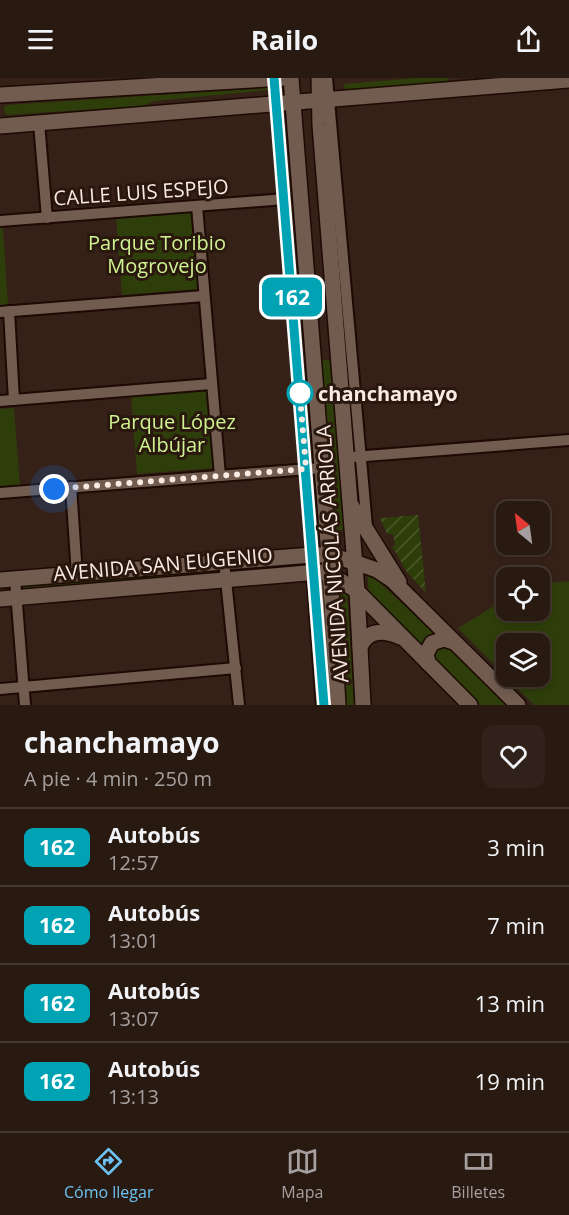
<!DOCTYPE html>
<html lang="es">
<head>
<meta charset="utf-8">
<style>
  body { margin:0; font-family:"Open Sans",sans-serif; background:#30221a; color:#f1f3f6; height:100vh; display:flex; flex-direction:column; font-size:22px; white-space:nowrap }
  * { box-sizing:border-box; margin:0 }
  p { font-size:20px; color:#a5a09f }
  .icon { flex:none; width:33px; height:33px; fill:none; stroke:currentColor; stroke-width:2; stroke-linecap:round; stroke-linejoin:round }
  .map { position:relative; height:627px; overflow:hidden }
  .side { display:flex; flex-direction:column; background:#281911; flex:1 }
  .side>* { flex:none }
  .badge { padding:0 12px; border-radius:9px; font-size:21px; line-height:39px }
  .needle { width:39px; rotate:331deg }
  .controls { position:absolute; left:496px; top:423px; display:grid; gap:12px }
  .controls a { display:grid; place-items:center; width:54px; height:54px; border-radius:12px; background:#281911; box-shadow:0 3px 9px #0003,0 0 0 2px #443831; font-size:30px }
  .you { position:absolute; width:30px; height:30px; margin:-15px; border:4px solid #fff; border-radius:50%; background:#1a73e8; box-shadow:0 0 0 9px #1a73e833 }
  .map>.badge { position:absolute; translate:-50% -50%; box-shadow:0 0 0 3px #fff }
  .round { display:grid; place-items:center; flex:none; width:63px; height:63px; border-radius:12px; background:#30221a }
  .overview { display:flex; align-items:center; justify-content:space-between; height:102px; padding:0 24px }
  h1 { font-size:28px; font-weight:700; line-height:45px }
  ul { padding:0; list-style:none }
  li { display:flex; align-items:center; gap:18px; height:78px; padding:0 24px; border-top:2px solid #443831 }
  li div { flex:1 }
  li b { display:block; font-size:22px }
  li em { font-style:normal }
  li .badge { min-width:66px; font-weight:700; text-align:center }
  header { display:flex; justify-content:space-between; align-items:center; height:78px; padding:0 24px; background:#281911; font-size:27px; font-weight:700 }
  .menu { display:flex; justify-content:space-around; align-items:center; height:84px; border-top:2px solid #443831; background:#281911; font-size:16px; color:#a5a09f }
  .menu a { display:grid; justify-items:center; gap:3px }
  .menu .active { color:#6cc3f2 }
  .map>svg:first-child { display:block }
</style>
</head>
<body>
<header><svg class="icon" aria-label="menu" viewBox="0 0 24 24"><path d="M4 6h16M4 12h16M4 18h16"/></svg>Railo<svg class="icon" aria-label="share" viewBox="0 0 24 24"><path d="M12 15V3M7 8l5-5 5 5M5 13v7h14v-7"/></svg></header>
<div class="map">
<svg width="569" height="627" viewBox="0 0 569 627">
  <defs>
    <pattern id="garden-furrows" width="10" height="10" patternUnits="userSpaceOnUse" patternTransform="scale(1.5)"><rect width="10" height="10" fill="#2e3e0a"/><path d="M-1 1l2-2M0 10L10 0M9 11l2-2" fill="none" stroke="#4d5a2e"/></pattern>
  </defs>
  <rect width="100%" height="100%" fill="#352117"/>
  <g fill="#2e3e0a" fill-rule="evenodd">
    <polygon points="415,0 449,0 447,5 345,12 344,6"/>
    <polygon points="268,10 268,12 155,23 143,28 7,37 3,31 6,27"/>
    <polygon points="192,134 198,211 122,217 116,140"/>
    <polygon points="0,150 3,150 8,227 0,228"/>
    <polygon points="321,281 330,283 346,451 336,453 317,284"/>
    <polygon points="207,313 213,390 137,396 131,319"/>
    <polygon points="14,330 20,407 0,409 0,331"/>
    <polygon points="218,488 219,497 23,512 23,503"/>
    <polygon points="367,493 512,627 477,627 369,518"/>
    <path d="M 569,503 L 569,627 L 534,627 L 458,550 L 507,520 L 507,532 L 540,532 L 540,506 ZM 507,566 L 540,566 L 540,598 L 507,598 Z"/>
    <polygon points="336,512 347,515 354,627 342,627"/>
  </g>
  <polygon fill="url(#garden-furrows)" points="418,437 426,515 407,494 392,468 395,468 393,456 387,456 380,440"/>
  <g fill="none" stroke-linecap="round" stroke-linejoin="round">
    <defs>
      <g id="street">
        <polyline points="274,0 313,484"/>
        <polyline points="327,0 367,449"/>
        <polyline points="39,45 47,140"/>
        <polyline points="197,128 220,398"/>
        <polyline points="0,143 285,121"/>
        <polyline points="9,233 14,322"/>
        <polyline points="0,234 204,218"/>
        <polyline points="0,323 211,306"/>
        <polyline points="353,379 569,362"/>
        <polyline points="71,409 77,497"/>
        <polyline points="0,415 322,390"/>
        <polyline points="224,483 239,627"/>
        <polyline points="15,501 25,627"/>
        <polyline points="0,611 236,590"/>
      </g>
      <g id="secondary">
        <polyline points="291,0 329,477 338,627"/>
        <polyline points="319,0 320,47 357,513 363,627"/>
        <polyline points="0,17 284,0"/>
        <polyline points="0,48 569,2"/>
        <polyline points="351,427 399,504"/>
        <polyline points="314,493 324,627"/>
        <polyline points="0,502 312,477 329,477 354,484 377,492 392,502 518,627"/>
        <polyline points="0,521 319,494 330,496 357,513 470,627"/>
        <path d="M 360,569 C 368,551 384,552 400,559"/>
        <polyline points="428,585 426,576 432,565 444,561 453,564"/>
      </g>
    </defs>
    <use href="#street" stroke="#1c0a03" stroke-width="14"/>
    <use href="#secondary" stroke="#1c0a03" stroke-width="18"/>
    <use href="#street" stroke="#725c50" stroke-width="10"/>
    <use href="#secondary" stroke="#725c50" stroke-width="15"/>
  </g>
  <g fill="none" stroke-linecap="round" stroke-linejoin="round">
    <defs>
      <polyline id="line" points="274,0 324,627"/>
    </defs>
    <use href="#line" stroke="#fff" stroke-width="14"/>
    <use href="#line" stroke="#00a3b4" stroke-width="9"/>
    <polyline stroke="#f9ebe4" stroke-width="6" stroke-dasharray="0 10.8" points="54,411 306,391 299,306 300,315"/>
  </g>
  <circle fill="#fff" stroke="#00a3b4" stroke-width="3" cx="300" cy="315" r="12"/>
  <g text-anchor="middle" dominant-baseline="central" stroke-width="6" stroke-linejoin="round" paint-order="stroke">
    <g font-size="20" fill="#f9ebe4" stroke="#2a180e">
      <text transform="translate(141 114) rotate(-4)">CALLE LUIS ESPEJO</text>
      <text transform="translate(332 476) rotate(-94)">AVENIDA NICOLÁS ARRIOLA</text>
      <text transform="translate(163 486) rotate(-5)">AVENIDA SAN EUGENIO</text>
    </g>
    <g font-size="20" fill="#cff392" stroke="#2a180e">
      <text x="157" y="164">Parque Toribio<tspan x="157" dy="23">Mogrovejo</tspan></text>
      <text x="172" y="343">Parque López<tspan x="172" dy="23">Albújar</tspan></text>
    </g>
    <g font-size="20" font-weight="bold" fill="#f9ebe4" stroke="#2a180e" text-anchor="start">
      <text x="318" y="315">chanchamayo</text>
    </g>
  </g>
</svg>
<div class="controls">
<a><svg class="needle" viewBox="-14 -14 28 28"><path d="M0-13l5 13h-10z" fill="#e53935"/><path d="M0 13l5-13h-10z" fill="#a5a09f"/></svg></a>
<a><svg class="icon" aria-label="locate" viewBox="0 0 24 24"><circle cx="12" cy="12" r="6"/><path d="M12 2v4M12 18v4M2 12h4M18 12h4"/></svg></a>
<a><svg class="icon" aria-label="layers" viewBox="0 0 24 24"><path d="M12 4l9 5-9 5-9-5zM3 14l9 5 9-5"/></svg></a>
</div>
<div class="you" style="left:54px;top:411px"></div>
<b class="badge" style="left:292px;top:219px;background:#00a3b4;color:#fff">162</b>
</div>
<section class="side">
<div class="overview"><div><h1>chanchamayo</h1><p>A pie · 4 min · 250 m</p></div><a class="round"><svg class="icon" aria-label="heart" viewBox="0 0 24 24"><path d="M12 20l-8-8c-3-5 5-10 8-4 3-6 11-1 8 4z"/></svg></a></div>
<ul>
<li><span class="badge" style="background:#00a3b4;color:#fff">162</span><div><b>Autobús</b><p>12:57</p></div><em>3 min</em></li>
<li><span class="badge" style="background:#00a3b4;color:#fff">162</span><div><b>Autobús</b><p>13:01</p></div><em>7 min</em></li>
<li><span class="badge" style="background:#00a3b4;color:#fff">162</span><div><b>Autobús</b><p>13:07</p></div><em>13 min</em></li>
<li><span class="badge" style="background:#00a3b4;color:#fff">162</span><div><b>Autobús</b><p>13:13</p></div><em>19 min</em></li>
</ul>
</section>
<nav class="menu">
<a class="active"><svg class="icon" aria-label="directions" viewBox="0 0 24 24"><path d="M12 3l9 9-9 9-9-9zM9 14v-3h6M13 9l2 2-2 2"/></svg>Cómo llegar</a>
<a><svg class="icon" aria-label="map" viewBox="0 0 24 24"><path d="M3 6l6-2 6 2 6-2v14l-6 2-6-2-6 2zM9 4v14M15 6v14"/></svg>Mapa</a>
<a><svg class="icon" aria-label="tickets" viewBox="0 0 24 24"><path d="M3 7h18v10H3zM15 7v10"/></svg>Billetes</a>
</nav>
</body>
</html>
